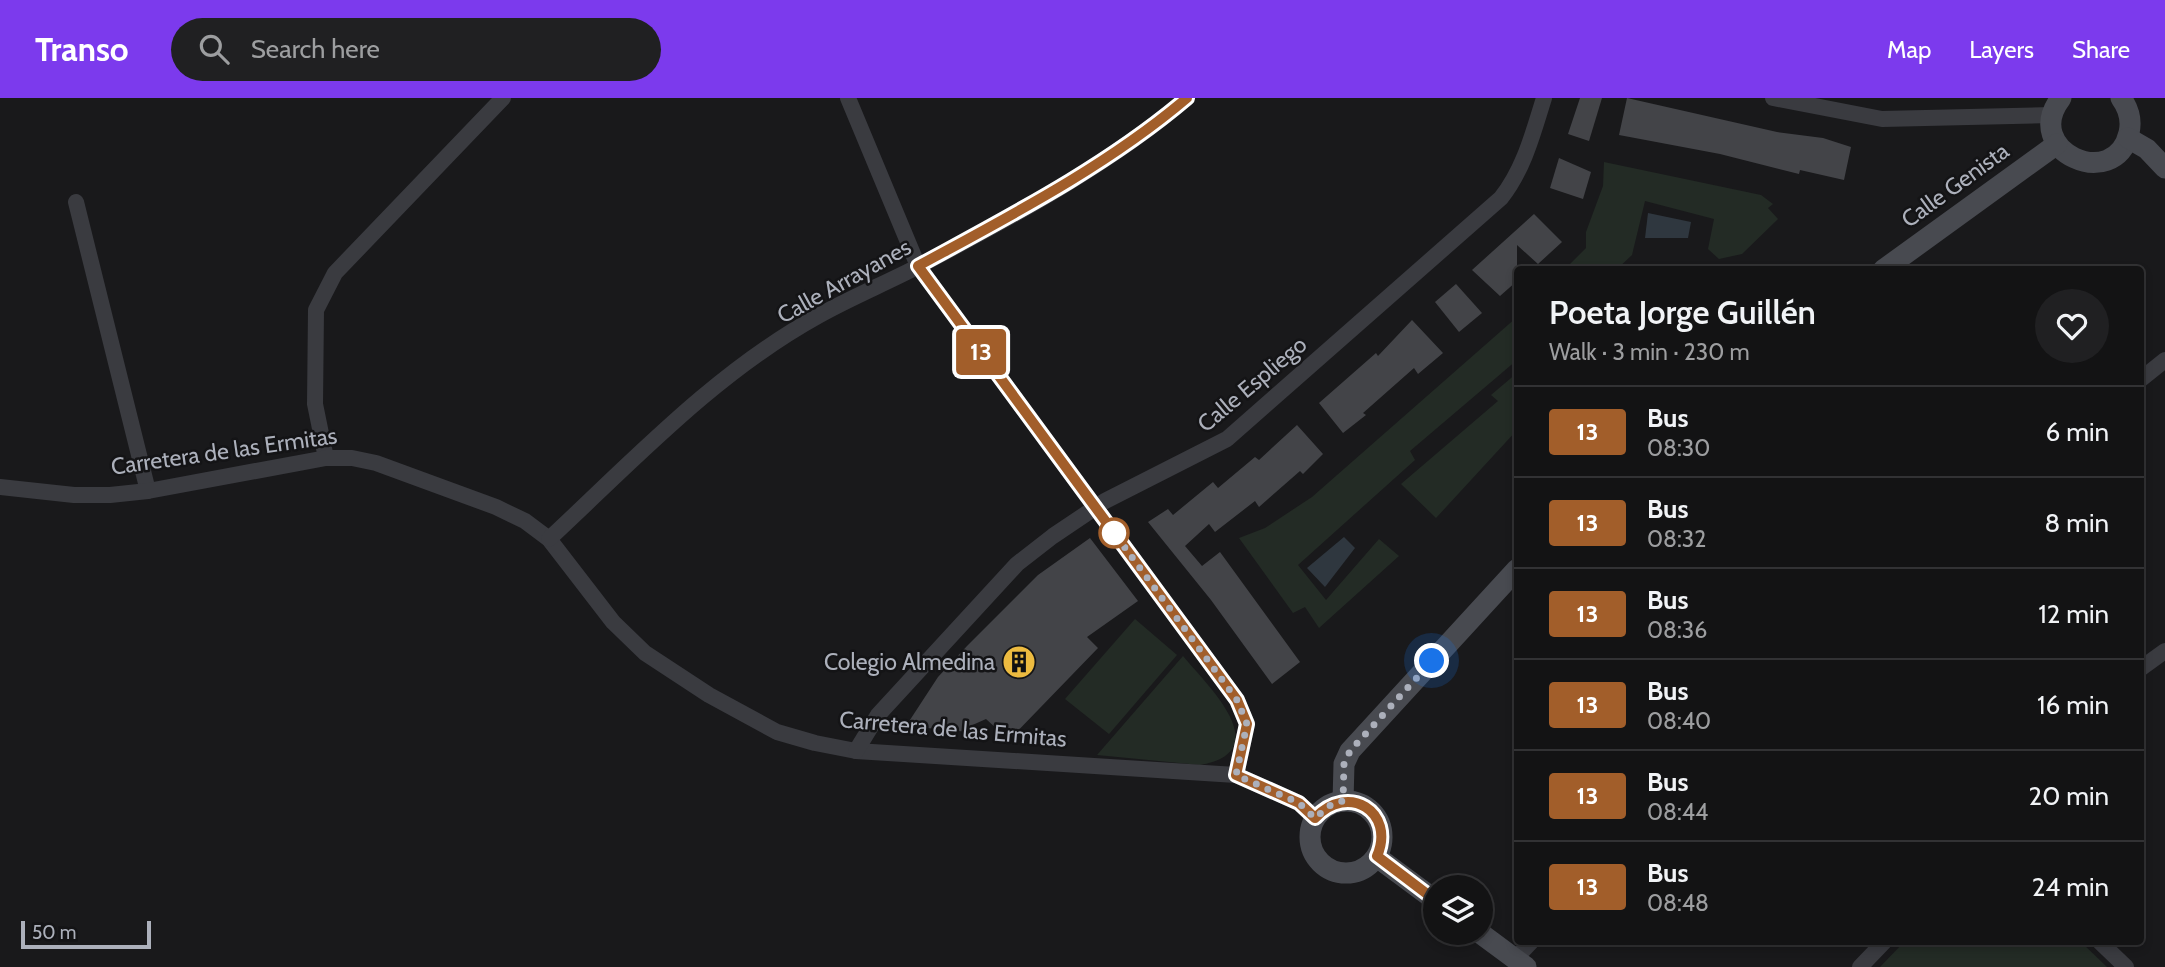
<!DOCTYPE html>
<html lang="en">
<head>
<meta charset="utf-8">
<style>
  body { margin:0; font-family:Cabin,sans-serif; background:#202022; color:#f1f3f6; height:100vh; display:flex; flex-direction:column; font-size:26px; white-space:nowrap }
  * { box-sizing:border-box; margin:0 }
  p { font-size:23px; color:#9d9ea0 }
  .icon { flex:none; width:38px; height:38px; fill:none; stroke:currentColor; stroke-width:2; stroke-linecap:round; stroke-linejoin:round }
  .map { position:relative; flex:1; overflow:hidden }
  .drawer { position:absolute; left:1514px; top:168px; width:630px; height:679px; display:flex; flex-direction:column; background:#131314; border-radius:7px; box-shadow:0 4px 10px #0003,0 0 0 2px #323234 }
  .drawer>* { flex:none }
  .badge { padding:0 14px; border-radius:5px; font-size:24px; line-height:46px }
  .buttons { position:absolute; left:1423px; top:777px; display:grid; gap:14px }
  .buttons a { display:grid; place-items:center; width:70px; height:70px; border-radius:50%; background:#131314; box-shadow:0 4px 10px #0003,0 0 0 2px #323234; font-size:35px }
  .scale { position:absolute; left:21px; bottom:18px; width:130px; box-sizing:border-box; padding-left:7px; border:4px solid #acb0bb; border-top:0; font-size:19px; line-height:24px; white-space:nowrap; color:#acb0bb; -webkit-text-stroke:5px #141416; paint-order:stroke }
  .you { position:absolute; width:35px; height:35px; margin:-18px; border:5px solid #fff; border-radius:50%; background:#1a73e8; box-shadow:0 0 0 10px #1a73e833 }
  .map>.badge { position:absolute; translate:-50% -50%; box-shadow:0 0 0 4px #fff }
  .round { display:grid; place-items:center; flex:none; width:74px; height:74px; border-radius:37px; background:#202022 }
  .head { display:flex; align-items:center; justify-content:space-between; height:119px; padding:0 35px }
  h1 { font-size:33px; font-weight:600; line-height:52px }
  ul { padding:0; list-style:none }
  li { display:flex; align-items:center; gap:21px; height:91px; padding:0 35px; border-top:2px solid #323234 }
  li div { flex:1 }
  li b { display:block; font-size:26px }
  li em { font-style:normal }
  li .badge { min-width:77px; font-weight:700; text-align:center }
  header { display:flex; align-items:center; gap:42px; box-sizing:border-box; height:98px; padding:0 35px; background:#7c3aed; color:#fff }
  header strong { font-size:33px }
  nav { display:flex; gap:38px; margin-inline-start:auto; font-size:24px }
  .search { width:490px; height:63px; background:#202022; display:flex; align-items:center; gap:18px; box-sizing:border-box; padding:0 24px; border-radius:38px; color:#9d9ea0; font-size:26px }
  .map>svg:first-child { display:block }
</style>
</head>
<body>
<header>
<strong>Transo</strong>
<div class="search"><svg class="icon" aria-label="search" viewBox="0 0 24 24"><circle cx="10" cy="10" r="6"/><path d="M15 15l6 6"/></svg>Search here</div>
<nav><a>Map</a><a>Layers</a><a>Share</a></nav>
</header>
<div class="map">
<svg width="2165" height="869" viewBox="0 0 2165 869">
  <rect width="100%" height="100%" fill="#19191b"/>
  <g fill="#232b25">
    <polygon points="1604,64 1761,97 1773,106 1768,110 1778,121 1742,156 1719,161 1708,151 1714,121 1645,103 1632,157 1617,171 1565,171 1586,150 1586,134 1603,88"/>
    <polygon points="1517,219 1517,262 1410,353 1415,362 1298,467 1326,502 1379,441 1399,458 1319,530 1305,509 1293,515 1239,440 1265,430 1312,399"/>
    <polygon points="1517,275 1517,332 1436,420 1401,386 1498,303 1491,297"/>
    <polygon points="1135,521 1177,557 1109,636 1065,601"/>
    <path d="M 1183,558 C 1207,587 1278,653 1200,667 L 1097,657 Z"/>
    <polygon points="1904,844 2081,844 2107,869 1880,869"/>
  </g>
  <g fill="#2f373f">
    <polygon points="1648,115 1691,124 1688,140 1645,140"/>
    <polygon points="1344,439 1355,450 1325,489 1307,470"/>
  </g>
  <g fill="#434448">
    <polygon points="1580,0 1602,0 1589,43 1568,36"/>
    <polygon points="1627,0 1777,34 1823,40 1851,49 1844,82 1800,72 1799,76 1720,56 1619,37"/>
    <polygon points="1559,60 1591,74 1583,101 1550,90"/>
    <polygon points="1534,116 1562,144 1538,166 1517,147 1517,183 1500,198 1472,172"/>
    <polygon points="1456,186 1482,215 1459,234 1435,204"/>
    <polygon points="1412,222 1443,255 1418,276 1414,270 1363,315 1366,317 1343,335 1319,305 1376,255 1378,258"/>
    <polygon points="1297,327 1323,356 1303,376 1300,373 1259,409 1255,403 1215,434 1209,426 1185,448 1202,468 1220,454 1300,564 1272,586 1211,502 1148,424 1168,411 1173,417 1213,384 1218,390 1255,359 1259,362"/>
    <polygon points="1090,440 1138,503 1087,539 1098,550 1009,642 986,621 968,629 969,634 906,628 938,579 967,548 1038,477"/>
  </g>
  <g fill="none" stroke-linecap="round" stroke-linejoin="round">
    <g stroke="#3a3b40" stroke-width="16">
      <polyline points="848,0 918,168 1237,602 1247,626 1236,677"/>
      <polyline points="1773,0 1882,21 2052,17"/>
      <polyline points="76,104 148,393"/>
      <polyline points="2140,282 2165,262"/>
      <polyline points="326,360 315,306 316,212 335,175 503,0"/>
      <polyline points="0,389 74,397 110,397 148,393 326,360 352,360 376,365 496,409 525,423 549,441 613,524 645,555 709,597 777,634 815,645 856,653 1236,677 1299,705 1315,720"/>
      <path d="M 549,441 C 634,362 715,275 818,218 C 850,200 884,186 917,169 C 1008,121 1109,67 1187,0"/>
      <polyline points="2140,571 2165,553"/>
      <path d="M 856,653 L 878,617 L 1017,466 L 1053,438 L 1105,403 L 1227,341 L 1501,100 C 1524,71 1533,35 1544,0"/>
      <polyline points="2100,844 2126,869"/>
      <polyline points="1515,861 1531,844"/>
      <polyline points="1860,869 1884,844"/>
    </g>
    <g stroke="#484a50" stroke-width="21">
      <path d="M 2061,0 C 2020,53 2115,95 2129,35 C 2132,22 2129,11 2121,0"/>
      <polyline points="2128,40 2147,51 2165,70"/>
      <polyline points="1883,172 2057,46"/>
      <polyline points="1343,703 1344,666 1350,653 1517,471"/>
      <circle cx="1346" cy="739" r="36"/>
      <polyline points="1377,759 1435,802"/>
      <polyline points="1480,835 1526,869"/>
    </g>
  </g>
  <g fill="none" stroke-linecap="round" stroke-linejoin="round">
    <defs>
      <path id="line" d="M 1187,0 C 1107,68 1010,118 918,168 L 1237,602 L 1247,626 L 1236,677 L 1299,705 L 1315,720 C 1348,684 1396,714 1377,758 L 1435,802"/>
    </defs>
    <use href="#line" stroke="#fff" stroke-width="16"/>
    <use href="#line" stroke="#a25e2a" stroke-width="10"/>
    <polyline stroke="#acb0bb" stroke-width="7" stroke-dasharray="0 12.6" points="1114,435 1112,432 1237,602 1247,626 1236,677 1299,705 1315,720 1332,706 1343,703 1344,666 1350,653 1432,563"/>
  </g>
  <defs>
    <symbol id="building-disc" viewBox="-11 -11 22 22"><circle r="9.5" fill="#edbb40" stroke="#141416"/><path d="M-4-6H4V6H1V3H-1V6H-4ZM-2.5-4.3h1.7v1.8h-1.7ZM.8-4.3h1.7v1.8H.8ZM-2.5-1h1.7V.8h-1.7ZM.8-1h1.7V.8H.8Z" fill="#111"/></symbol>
  </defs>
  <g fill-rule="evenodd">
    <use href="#building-disc" x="1000" y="545" width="38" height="38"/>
  </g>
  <circle fill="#fff" stroke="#a25e2a" stroke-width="3.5" cx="1114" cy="435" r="14"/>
  <g text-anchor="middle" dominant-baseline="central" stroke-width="5" stroke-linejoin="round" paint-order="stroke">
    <g font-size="23" fill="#acb0bb" stroke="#141416">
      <text transform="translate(1955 87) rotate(-36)">Calle Genista</text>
      <text transform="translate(844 183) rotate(-29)">Calle Arrayanes</text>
      <text transform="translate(1252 286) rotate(-40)">Calle Espliego</text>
      <text transform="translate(224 353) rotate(-8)">Carretera de las Ermitas</text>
      <text transform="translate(953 631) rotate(5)">Carretera de las Ermitas</text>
    </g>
    <g font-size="23" fill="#acb0bb" stroke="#141416" text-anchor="end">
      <text x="995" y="564">Colegio Almedina</text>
    </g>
  </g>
</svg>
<div class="buttons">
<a><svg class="icon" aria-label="layers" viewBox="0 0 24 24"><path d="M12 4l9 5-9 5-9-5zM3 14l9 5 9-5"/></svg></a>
</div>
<div class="scale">50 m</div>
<div class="you" style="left:1432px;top:563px"></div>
<b class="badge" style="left:981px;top:254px;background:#a25e2a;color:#fff">13</b>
<section class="drawer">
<div class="head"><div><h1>Poeta Jorge Guillén</h1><p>Walk · 3 min · 230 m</p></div><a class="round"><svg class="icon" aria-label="heart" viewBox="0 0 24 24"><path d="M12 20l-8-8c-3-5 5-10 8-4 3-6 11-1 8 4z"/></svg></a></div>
<ul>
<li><span class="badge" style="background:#a25e2a;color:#fff">13</span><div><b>Bus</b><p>08:30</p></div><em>6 min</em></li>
<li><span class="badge" style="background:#a25e2a;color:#fff">13</span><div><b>Bus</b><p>08:32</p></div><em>8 min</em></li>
<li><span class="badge" style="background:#a25e2a;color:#fff">13</span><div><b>Bus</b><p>08:36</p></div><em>12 min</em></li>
<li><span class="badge" style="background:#a25e2a;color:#fff">13</span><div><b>Bus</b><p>08:40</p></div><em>16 min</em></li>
<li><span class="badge" style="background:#a25e2a;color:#fff">13</span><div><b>Bus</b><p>08:44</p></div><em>20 min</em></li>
<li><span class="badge" style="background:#a25e2a;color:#fff">13</span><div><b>Bus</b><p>08:48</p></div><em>24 min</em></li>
</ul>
</section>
</div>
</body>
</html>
